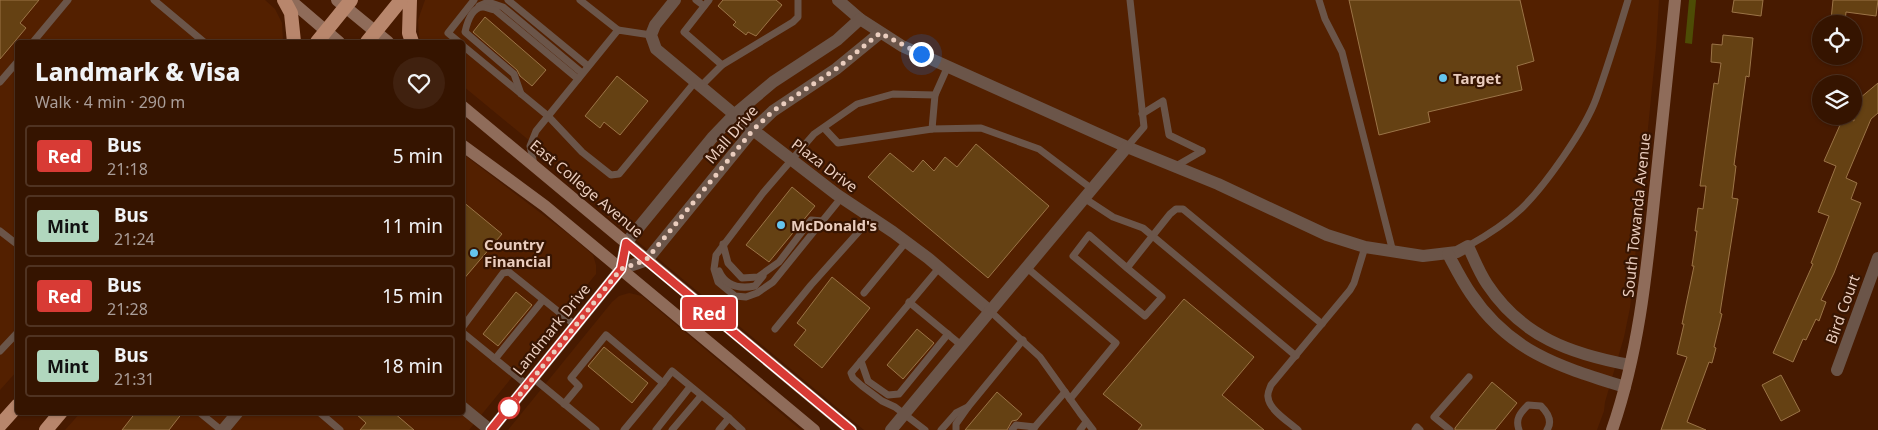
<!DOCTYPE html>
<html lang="en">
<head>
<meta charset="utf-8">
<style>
  body { margin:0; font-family:"Noto Sans",sans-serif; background:#40210f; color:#f1f3f6; height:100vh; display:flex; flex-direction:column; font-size:19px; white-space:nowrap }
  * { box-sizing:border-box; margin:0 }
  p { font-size:16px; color:#aa9e99 }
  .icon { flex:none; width:28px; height:28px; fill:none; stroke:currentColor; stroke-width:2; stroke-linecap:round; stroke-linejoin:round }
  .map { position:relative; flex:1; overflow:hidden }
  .details { position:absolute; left:15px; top:40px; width:450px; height:375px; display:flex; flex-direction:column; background:#351400; border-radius:5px; box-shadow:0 1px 4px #0004,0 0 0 1px #4f3322 }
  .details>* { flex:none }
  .badge { padding:0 10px; border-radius:4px; font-size:18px; line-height:32px }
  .buttons { position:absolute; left:1812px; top:15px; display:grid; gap:10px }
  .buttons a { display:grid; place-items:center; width:50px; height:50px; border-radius:50%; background:#351400; box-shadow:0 1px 4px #0004,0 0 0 1px #4f3322; font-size:25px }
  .you { position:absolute; width:25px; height:25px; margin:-12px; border:4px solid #fff; border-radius:50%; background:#1a73e8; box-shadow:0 0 0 8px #1a73e833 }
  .map>.badge { position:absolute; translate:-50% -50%; box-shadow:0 0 0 2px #fff }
  .round { display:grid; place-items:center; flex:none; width:52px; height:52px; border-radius:26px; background:#40210f }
  .headline { display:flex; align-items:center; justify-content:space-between; height:85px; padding:0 20px }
  h1 { font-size:24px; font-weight:800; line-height:38px }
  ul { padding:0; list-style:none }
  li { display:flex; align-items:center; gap:15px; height:62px; margin:0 10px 8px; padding:0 10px; border:2px solid #4f3322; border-radius:5px }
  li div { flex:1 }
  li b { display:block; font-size:19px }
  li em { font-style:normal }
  li .badge { min-width:55px; font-weight:700; text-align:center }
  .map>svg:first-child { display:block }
</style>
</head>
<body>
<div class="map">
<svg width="1878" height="430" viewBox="0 0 1878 430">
  <rect width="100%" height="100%" fill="#471a00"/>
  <g fill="#532000">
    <polygon points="0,0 265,0 275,9 282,23 283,40 283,42 18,42 18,370 0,390"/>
    <polygon points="425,0 1659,0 1656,48 1630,308 1624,337 1605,402 1604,411 1597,430 864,430 607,216 548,156 463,86 462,42 421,42 419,37 418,20"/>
    <polygon points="463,154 571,236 593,255 596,265 596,274 469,430 65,430 81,412 462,412"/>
    <polygon points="629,293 642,296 801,430 508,430 612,302 619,296"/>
  </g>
  <polygon fill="#4d4c05" points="1689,0 1696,0 1692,44 1685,43"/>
  <g fill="#654113" stroke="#9b7447">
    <polygon points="0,0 39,0 20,23 26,28 0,59"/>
    <polygon points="723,0 776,0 782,5 756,36 748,32 746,35 733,25 736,22 718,6"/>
    <polygon points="1349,0 1520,0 1534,61 1517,66 1522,90 1428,112 1430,122 1379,135"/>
    <polygon points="1734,0 1763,0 1761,16 1732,12"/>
    <polygon points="1833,0 1878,0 1876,16 1846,12 1845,22 1831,20"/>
    <polygon points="485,17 546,70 532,86 520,76 517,70 473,32"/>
    <polygon points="1723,35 1753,38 1749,77 1746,76 1734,165 1736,166 1732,198 1738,199 1720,313 1722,314 1714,347 1716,348 1712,363 1709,362 1687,422 1706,430 1661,430 1687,357 1677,354 1684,324 1682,324 1694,266 1692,266 1697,231 1695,231 1698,208 1703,209 1706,186 1700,186 1714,83 1718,84 1721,63 1711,62 1712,44 1722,45"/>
    <polygon points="617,76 648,101 620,135 604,122 600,128 585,116"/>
    <polygon points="1878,83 1878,113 1871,119 1846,178 1857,183 1851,199 1861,203 1834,273 1821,300 1826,302 1819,321 1816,319 1806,340 1803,339 1793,362 1773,353 1813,264 1811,263 1829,216 1818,212 1836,166 1824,161 1844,116 1854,121 1854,103"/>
    <polygon points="976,144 1049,206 988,278 868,177 890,153 913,172 923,160 934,171 945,157 957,167"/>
    <polygon points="792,187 815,206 769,262 746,245"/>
    <polygon points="462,201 502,234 462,281"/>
    <polygon points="832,277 870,308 822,368 794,345 806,330 797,323"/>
    <polygon points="516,292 532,305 498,346 483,334"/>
    <polygon points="1184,299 1254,357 1222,395 1264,430 1138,430 1142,425 1103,394"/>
    <polygon points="917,329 934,343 903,379 887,365"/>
    <polygon points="604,347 648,383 632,403 588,366"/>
    <polygon points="1781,375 1800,411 1781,421 1762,385"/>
    <polygon points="1492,382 1517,403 1495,430 1455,430 1455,428"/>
    <polygon points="997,392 1022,414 1017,420 1012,421 1007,430 965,430"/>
    <polygon points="136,412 183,412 169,430 122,430"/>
    <polygon points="354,412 393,412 414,430 360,430 366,423"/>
  </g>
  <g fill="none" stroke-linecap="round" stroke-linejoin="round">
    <g stroke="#6b5549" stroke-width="7">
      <polyline points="154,0 204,42"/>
      <polyline points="508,0 588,66"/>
      <polyline points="580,0 618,30"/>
      <polyline points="696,0 704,6"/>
      <polyline points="709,0 684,32 722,65"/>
      <polyline points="1319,0 1325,19 1342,52 1393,252"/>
      <polyline points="479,6 488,2 503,7 582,73"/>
      <polyline points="33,42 68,0"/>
      <polyline points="459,42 448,33 474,0"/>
      <polyline points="462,45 548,116 582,152 611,175 619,174 695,82"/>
      <polyline points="0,82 18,61"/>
      <polyline points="701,86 722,65 793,22 798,17 798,0"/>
      <path d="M 521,94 L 514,74 L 465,32 C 467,23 472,7 483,7 C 486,7 492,10 495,10 L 578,79"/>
      <polyline points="935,95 932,129 981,128 1039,149 1092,189"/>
      <polyline points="1142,114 1163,101 1169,135 1202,151"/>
      <polyline points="824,128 838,143 932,129"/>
      <polyline points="1127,147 1144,127 1130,0"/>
      <polyline points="534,164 530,146 536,131 618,30 651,35"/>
      <polyline points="1176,166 1202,151"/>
      <polyline points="841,198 773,282 757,293 746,297 735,296 718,282 714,269 716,255 763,193 814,134 857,104 893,94 935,95 948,66"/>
      <polyline points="1084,198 1113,217 1143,228 1296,356"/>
      <polyline points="0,231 18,245"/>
      <polyline points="723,244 728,263 742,278 758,277 779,262 811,220 823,221"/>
      <path d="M 1468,246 C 1486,236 1505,224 1521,209 C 1545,186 1585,129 1596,99 C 1608,66 1618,33 1628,0"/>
      <polyline points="1026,267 1116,343 1070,399"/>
      <polyline points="1127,268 1162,297 1145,316 1073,256 1089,235 1127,268 1170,214 1176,209 1183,209 1322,324"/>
      <path d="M 719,271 C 726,287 740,289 755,286 L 763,276"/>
      <polyline points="864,293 906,242"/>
      <polyline points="909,302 961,345"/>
      <polyline points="990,311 1040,357 1080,413 1093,430"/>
      <polyline points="462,328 503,273 509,272 575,325"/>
      <polyline points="775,329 811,285 871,218"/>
      <polyline points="462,332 527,385"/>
      <polyline points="0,351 18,332"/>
      <polyline points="495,359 543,300"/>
      <polyline points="861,361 868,381 888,395 899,394 948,334"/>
      <polyline points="533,378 596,430"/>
      <polyline points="663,383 672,371 729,418 719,430"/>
      <polyline points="564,404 579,386 571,378 606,335 663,383 624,430"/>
      <polyline points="199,412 221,430"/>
      <polyline points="319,412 340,430"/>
      <polyline points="729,418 742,430"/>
      <polyline points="656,430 690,387"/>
      <polyline points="672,430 701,396"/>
      <polyline points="925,430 895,407 882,401 862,386 853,378 851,373 939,268"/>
      <polyline points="941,430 956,413 968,407 1023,340"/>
      <polyline points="956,430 956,424 968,407"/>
      <polyline points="1012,430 1016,425 1035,427"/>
      <polyline points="1032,430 1065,392"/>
      <polyline points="1080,430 1086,422"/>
      <path d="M 1298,430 C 1289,422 1269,410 1268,397 C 1267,393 1270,388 1271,385 L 1350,290 L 1354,283 L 1365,247"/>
      <polyline points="1415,430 1417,427 1420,430"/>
      <polyline points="1450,430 1434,417 1469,377"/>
      <path d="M 1519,430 C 1515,419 1520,413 1528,405 L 1541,406 C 1548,413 1553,421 1547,430"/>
    </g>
    <g stroke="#6b5549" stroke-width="12">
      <polyline points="675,0 655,25 651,35 656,49 753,130 836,194 893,232 928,258 990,311"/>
      <path d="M 838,0 L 860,19 L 902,46 L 1127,147 L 1218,184 L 1327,235 L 1365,247 L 1423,256 L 1457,252 L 1468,246 C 1474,259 1479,272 1487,284 C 1522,337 1571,354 1630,365"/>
      <polyline points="860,19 837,40 773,82 735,114 712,138 626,243 621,269 647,260 753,130 773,111 836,69 880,33"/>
      <path d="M 1448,254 C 1455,267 1462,281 1471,294 C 1511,353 1561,367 1625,387"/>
      <polyline points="1837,370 1878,258"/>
      <polyline points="462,407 490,430"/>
      <polyline points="223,430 238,412"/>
      <polyline points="891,430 1127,147"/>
    </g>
    <polyline stroke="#6b5549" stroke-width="12" points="491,430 621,269"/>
    <g stroke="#8f6c5a" stroke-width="12">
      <polyline points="290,0 339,42"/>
      <polyline points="337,0 388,42"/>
      <polyline points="462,106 851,430"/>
      <polyline points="462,145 545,206 814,430"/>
      <path d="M 1612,430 C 1638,355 1646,278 1654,200 C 1661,133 1668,67 1675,0"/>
    </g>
    <g stroke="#b8866c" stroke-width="14">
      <polyline points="284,0 291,13 294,42"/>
      <polyline points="410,0 409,33 412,42"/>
      <polyline points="317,42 351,0"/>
      <polyline points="367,42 401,0"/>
      <polyline points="0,425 18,405"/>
      <polyline points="46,430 61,412"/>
    </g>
  </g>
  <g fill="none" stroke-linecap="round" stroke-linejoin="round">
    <defs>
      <polyline id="line" points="491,430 621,269 626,243 851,430"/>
    </defs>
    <use href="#line" stroke="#fff" stroke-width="11"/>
    <use href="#line" stroke="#d83b35" stroke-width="8"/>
    <polyline stroke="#eacdbe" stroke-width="5" stroke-dasharray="0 9" points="509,408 621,269 646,260 753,130 773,111 836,69 880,33 921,54"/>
  </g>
  <g fill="#65c5ee" stroke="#371502" stroke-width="2">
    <circle cx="1443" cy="78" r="5"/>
    <circle cx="781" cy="225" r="5"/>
    <circle cx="474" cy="253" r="5"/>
  </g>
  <circle fill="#fff" stroke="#d83b35" stroke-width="2.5" cx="509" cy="408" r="10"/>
  <g text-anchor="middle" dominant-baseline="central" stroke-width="4.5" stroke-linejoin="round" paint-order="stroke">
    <g font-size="15" font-weight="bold" fill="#eacdbe" stroke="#371502" text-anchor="start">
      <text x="1453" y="78">Target</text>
      <text x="791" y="225">McDonald's</text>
      <text x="484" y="244">Country<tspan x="484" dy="17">Financial</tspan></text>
    </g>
    <g font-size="15" fill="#eacdbe" stroke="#371502">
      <text transform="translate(731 134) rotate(-49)">Mall Drive</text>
      <text transform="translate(825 165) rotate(37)">Plaza Drive</text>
      <text transform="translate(587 188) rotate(40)">East College Avenue</text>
      <text transform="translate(1636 215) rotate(-84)">South Towanda Avenue</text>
      <text transform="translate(1842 309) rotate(-70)">Bird Court</text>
      <text transform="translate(551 329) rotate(-51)">Landmark Drive</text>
    </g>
  </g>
</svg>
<div class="buttons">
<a><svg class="icon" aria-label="locate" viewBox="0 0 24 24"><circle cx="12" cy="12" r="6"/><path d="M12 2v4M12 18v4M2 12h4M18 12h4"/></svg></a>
<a><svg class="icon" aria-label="layers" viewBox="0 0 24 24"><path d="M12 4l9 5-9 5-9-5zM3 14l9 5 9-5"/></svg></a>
</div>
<div class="you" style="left:921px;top:54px"></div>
<b class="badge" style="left:709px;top:313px;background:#d83b35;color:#fff">Red</b>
<section class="details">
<div class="headline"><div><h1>Landmark &amp; Visa</h1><p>Walk · 4 min · 290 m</p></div><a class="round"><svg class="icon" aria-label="heart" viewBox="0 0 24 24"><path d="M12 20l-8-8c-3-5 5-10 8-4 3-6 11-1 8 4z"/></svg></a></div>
<ul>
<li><span class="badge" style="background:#d83b35;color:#fff">Red</span><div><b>Bus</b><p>21:18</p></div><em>5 min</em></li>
<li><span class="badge" style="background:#b1d7be;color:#111">Mint</span><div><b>Bus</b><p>21:24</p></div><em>11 min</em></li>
<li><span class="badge" style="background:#d83b35;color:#fff">Red</span><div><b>Bus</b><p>21:28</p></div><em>15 min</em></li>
<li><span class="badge" style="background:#b1d7be;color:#111">Mint</span><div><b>Bus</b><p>21:31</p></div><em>18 min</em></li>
</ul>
</section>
</div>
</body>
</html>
